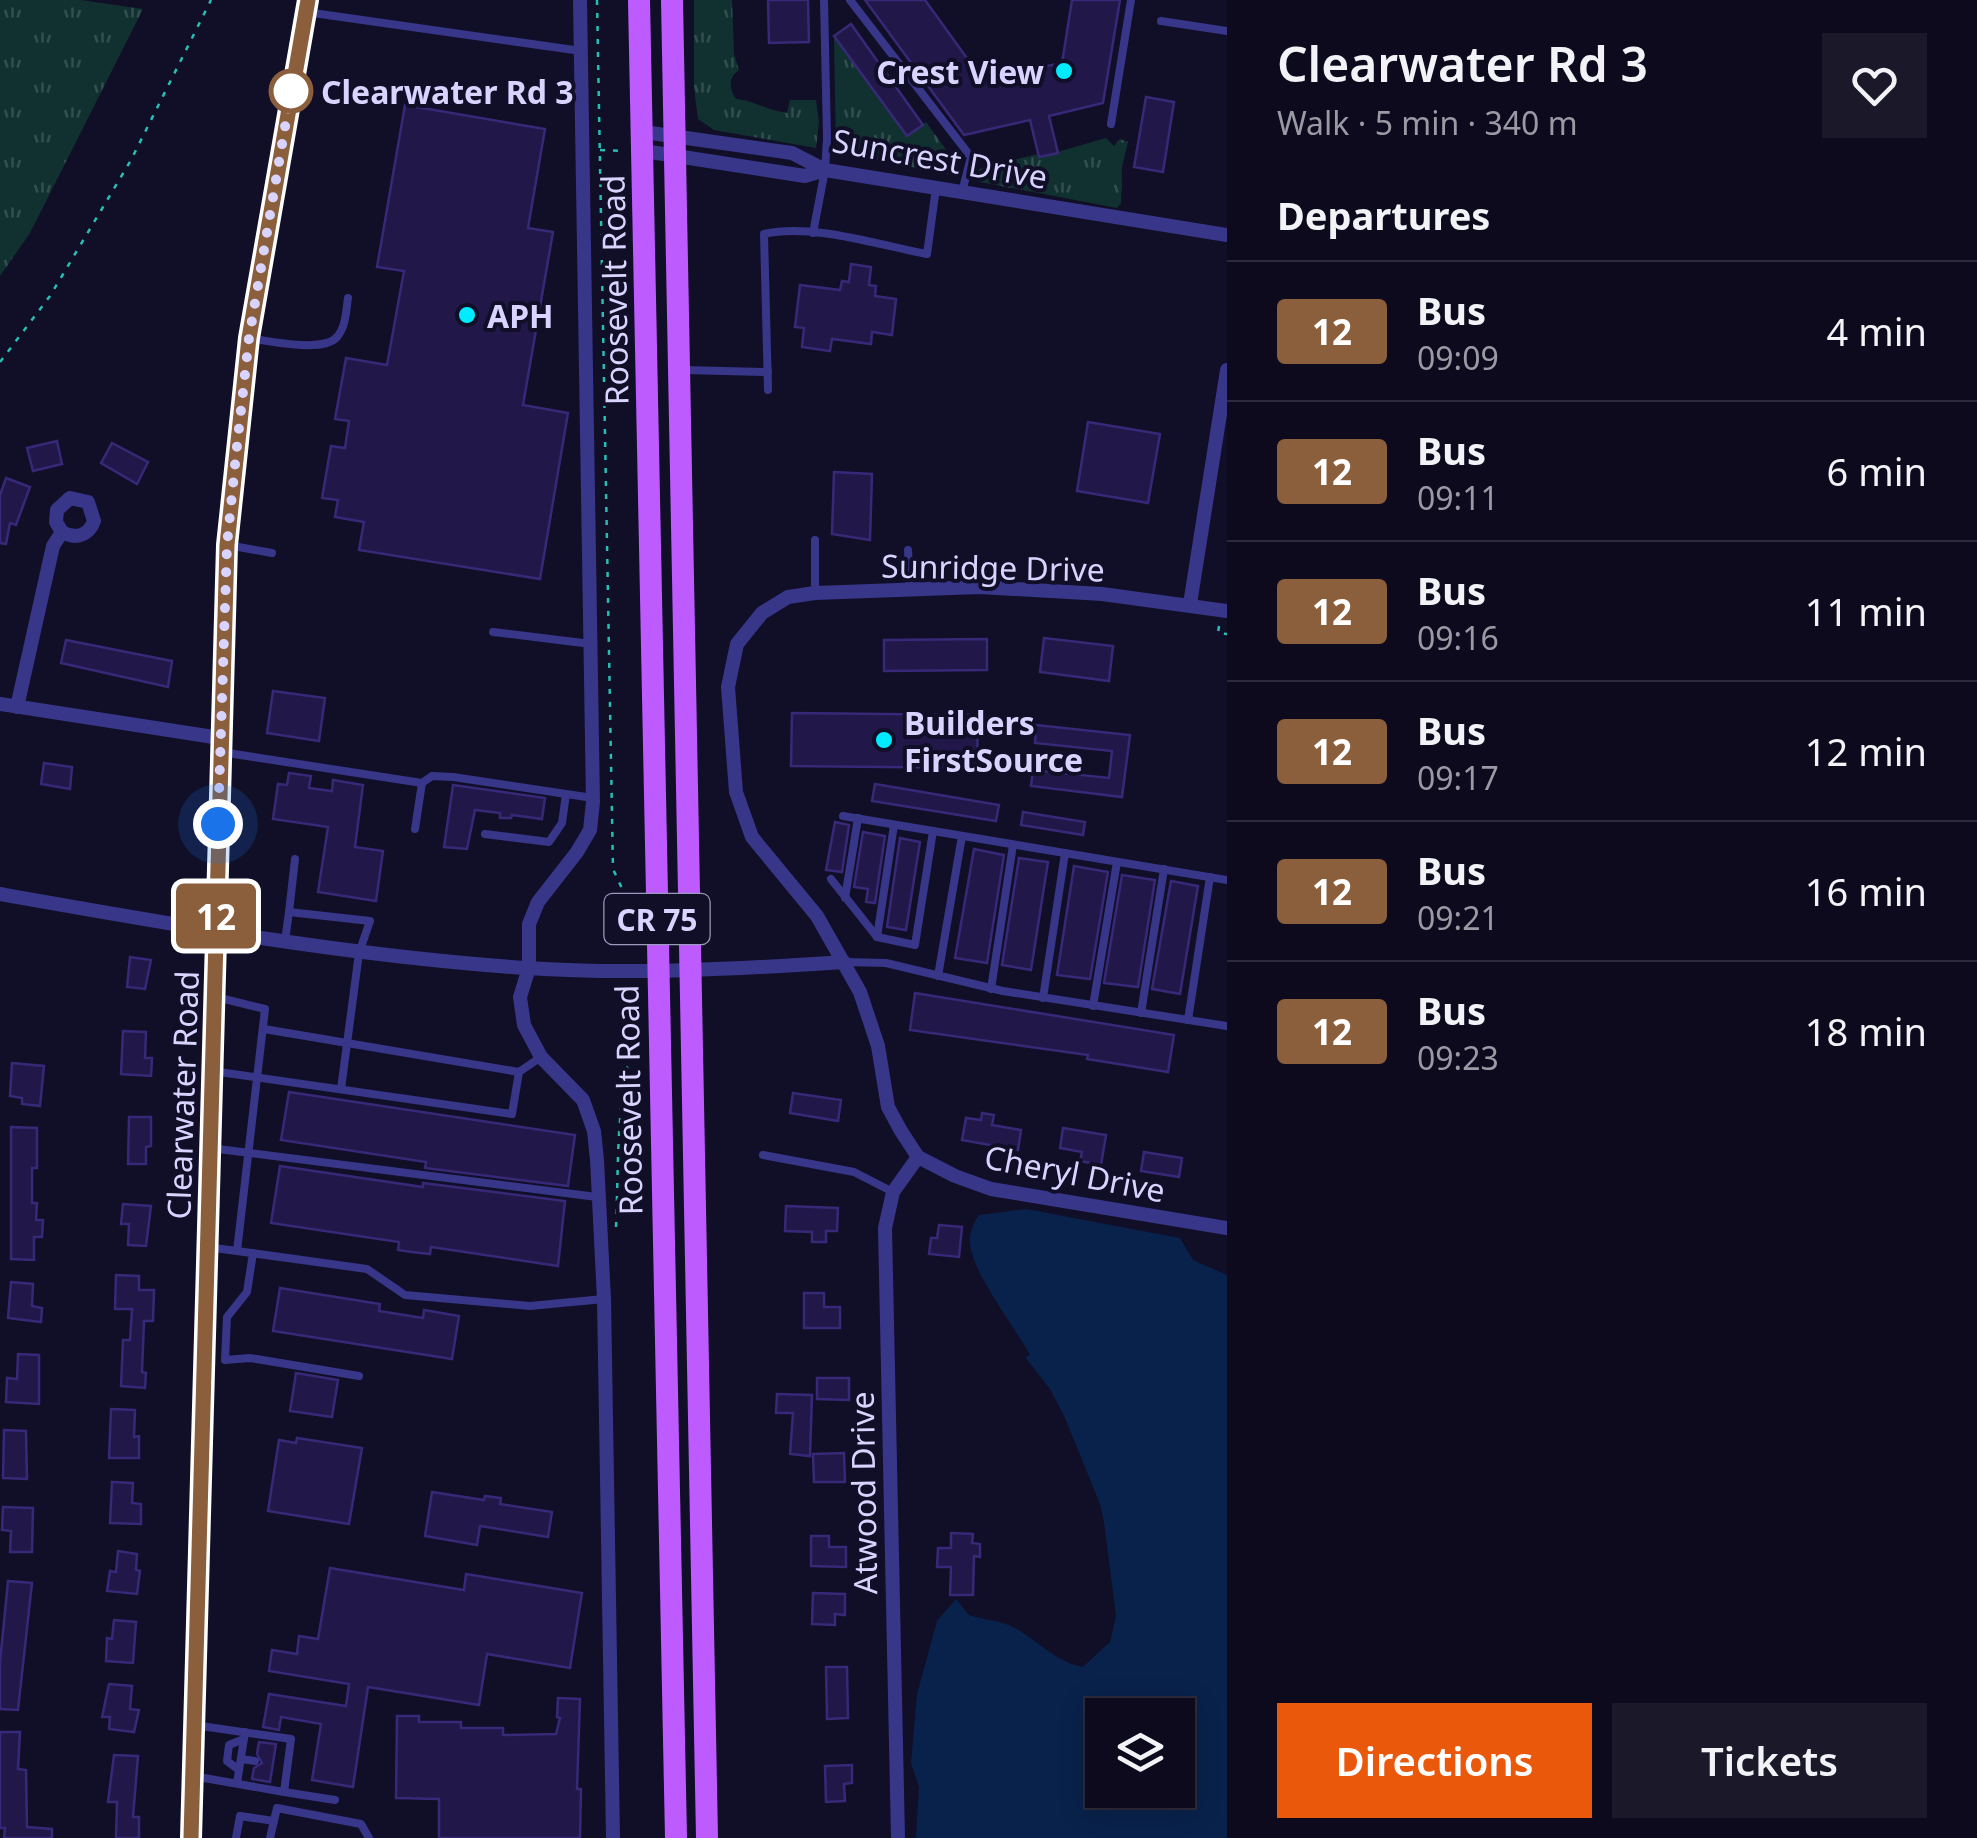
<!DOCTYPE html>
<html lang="en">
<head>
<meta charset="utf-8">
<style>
  body { margin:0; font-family:"Noto Sans",sans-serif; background:#1b182a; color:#f1f3f6; height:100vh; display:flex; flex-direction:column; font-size:38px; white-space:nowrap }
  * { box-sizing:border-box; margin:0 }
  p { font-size:32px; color:#9a9aa4 }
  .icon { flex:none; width:55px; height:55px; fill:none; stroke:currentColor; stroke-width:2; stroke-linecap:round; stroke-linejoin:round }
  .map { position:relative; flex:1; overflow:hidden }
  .sheet { display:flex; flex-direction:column; background:#0d0a1d; width:750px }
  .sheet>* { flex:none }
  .badge { padding:0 20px; border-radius:8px; font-size:35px; line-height:65px }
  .tools { position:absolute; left:1085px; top:1698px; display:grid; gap:20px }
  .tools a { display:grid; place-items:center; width:110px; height:110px; border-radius:0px; background:#0d0a1d; box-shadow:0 5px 25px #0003,0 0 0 2px #2d2b3b; font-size:50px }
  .you { position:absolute; width:50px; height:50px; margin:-25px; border:8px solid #fff; border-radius:50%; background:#1a73e8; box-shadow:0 0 0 15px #1a73e833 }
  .map>.badge { position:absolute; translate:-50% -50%; box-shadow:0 0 0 5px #fff }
  h2 { padding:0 50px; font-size:38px; line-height:90px }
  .round { display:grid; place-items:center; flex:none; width:105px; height:105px; border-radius:0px; background:#1b182a }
  .headline { display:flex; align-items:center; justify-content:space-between; height:170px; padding:0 50px }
  h1 { font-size:48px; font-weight:600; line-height:75px }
  .action { display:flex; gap:20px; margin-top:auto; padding:20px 50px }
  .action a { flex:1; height:115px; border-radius:0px; background:#ea580c; color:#fff; font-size:40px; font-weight:600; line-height:115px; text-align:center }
  .action a+a { background:#1b182a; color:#f1f3f6 }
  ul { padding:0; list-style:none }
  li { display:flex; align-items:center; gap:30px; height:140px; padding:0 50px; border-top:2px solid #2d2b3b }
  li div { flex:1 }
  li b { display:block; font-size:38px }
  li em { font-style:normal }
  li .badge { min-width:110px; font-weight:700; text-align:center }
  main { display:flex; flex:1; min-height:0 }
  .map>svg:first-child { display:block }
</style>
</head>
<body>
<main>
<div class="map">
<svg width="1227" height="1838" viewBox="0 0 1227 1838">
  <defs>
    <pattern id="grass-tufts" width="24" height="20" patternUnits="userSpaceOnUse" patternTransform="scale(2.5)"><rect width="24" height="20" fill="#10312f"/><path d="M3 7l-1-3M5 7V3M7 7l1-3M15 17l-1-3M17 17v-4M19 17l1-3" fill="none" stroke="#324e4e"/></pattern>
  </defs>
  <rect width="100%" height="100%" fill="#110e27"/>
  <g fill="url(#grass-tufts)">
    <polygon points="0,0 81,0 143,9 30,233 0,276"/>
    <path d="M 694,0 L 732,0 L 734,54 L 739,70 C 728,77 729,89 736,99 C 753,100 768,111 787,113 L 790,100 L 816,100 L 819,122 L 816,148 L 714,130 L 698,119 L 694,88 Z"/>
    <polygon points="834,36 906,136 926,122 958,166 956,176 836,152"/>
    <polygon points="1106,138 1114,146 1120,139 1128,142 1122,167 1121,203 1117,208 975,181 977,171 983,167 1038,154 1040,157"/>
  </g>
  <path fill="#09224b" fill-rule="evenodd" d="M 1026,1209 L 1180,1238 L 1193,1260 L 1227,1275 L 1227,1838 L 916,1838 L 919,1787 L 911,1763 L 917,1694 L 937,1621 L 956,1599 L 969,1615 C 984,1620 1000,1620 1015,1628 C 1038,1641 1056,1662 1083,1667 L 1110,1642 L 1116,1616 L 1104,1522 L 1100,1504 L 1065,1418 L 1050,1389 L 1025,1357 L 1030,1355 C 1015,1327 973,1274 970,1244 C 969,1233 973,1224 979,1215 ZM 1178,1715 L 1178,1790 L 1102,1790 L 1102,1715 Z"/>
  <g fill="#211849" stroke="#372977" stroke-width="2.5">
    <polygon points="768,0 808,0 809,42 769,43"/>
    <polygon points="865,0 925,0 982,79 1062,63 1072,0 1120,0 1103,103 1049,116 1058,153 1039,157 1030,120 964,135"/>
    <polygon points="851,24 923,125 907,136 834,36"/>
    <polygon points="1146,97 1174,102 1163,172 1134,167"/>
    <polygon points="405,105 545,129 528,228 553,232 523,405 568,413 540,579 359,550 364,522 335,517 338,500 322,498 331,446 345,448 349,421 335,419 346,358 387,365 404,271 377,267"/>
    <polygon points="851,264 871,267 869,285 876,286 875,296 896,299 892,335 872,332 871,344 832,339 830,351 802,347 804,328 795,327 800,285 840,290 842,281 849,282"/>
    <polygon points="1088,422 1160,434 1148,503 1077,491"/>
    <polygon points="57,441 62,464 33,471 27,448"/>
    <polygon points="112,443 148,462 137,484 101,463"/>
    <polygon points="834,472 872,474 870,540 832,534"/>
    <polygon points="6,478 30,487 16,525 10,523 6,544 0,543 0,495"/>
    <polygon points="1044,638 1113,646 1109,681 1040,672"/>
    <polygon points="987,639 987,670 884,671 884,640"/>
    <polygon points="66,640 172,661 168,687 61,663"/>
    <polygon points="273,691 325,698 319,741 267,733"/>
    <polygon points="792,713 978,715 977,768 791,766"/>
    <polygon points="1036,725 1130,735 1122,797 1031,786 1033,770 1109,778 1112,751 1035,743"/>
    <polygon points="44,763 72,767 70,789 41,784"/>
    <polygon points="289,773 311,776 309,788 332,791 333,780 363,785 355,847 383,851 376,901 318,892 328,827 273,819 278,784 287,785"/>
    <polygon points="875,784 999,805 996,821 872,801"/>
    <polygon points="453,785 545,798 542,819 512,815 511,818 500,818 500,813 475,810 467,849 444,847"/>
    <polygon points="1023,812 1085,822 1083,835 1021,825"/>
    <polygon points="835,822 849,825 842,872 826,870"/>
    <polygon points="863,832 885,836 875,903 866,902 868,889 854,887"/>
    <polygon points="900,838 920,842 906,930 887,927"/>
    <polygon points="974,849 1004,855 987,963 955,958"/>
    <polygon points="1019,858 1048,862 1031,970 1002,965"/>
    <polygon points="1074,866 1108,872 1090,979 1057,975"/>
    <polygon points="1122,875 1155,880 1138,987 1104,983"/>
    <polygon points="1171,881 1198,886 1180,994 1152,989"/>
    <polygon points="130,957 151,960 145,989 127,987"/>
    <polygon points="915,993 1174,1035 1168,1072 1087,1059 1088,1055 910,1030"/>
    <polygon points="123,1031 146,1032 145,1058 152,1058 151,1076 121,1074"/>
    <polygon points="12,1063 44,1066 40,1106 22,1104 22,1098 10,1096"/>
    <polygon points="289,1092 575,1135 568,1186 425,1168 426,1162 281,1140"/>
    <polygon points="793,1093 841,1100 838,1121 790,1113"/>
    <polygon points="982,1113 994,1115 992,1125 1021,1130 1018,1150 962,1140 966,1118 981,1120"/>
    <polygon points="129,1117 151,1117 151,1146 146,1147 146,1164 128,1164"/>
    <polygon points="11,1127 37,1128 37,1168 32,1168 32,1203 37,1203 36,1220 43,1220 42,1237 34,1237 34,1260 11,1259"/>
    <polygon points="1063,1128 1106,1135 1101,1165 1080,1161 1082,1152 1060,1148"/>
    <polygon points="1144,1152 1182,1158 1179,1177 1141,1171"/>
    <polygon points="280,1166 423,1187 423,1183 565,1201 558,1266 431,1247 430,1254 412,1252 398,1250 399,1242 271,1223"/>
    <polygon points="123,1204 151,1206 146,1246 128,1245 129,1224 121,1224"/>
    <polygon points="786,1206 838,1208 837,1231 826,1231 826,1242 812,1242 812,1232 785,1231"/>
    <polygon points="939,1225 962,1227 959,1257 929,1254 931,1238 937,1238"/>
    <polygon points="116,1275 139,1276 139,1290 154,1290 153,1321 144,1321 142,1372 146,1373 145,1388 121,1386 123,1340 130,1340 132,1309 115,1309"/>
    <polygon points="11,1282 33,1284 32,1306 42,1308 41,1322 8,1318"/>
    <polygon points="280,1288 380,1304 379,1311 423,1318 424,1310 459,1316 452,1359 273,1331"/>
    <polygon points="804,1293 824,1293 824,1307 840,1307 840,1328 804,1328"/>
    <polygon points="18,1354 39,1355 39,1404 6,1402 7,1378 17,1379"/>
    <polygon points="296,1373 338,1380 332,1417 290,1411"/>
    <polygon points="817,1378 849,1378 849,1400 817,1399"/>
    <polygon points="777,1394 812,1395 810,1456 790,1454 793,1413 776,1413"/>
    <polygon points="111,1409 135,1410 134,1437 139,1436 139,1458 109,1458"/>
    <polygon points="4,1430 26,1431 27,1479 3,1478"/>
    <polygon points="297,1438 362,1448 349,1524 268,1511 279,1440 296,1443"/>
    <polygon points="844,1453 845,1482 814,1482 813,1454"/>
    <polygon points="112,1482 133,1483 132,1503 141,1504 141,1524 110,1523"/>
    <polygon points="432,1492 484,1500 485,1496 501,1498 500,1504 552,1512 548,1537 480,1526 477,1545 425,1536"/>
    <polygon points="3,1507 33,1508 32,1552 10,1552 11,1531 2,1530"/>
    <polygon points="951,1533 973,1534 972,1543 980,1544 980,1557 974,1556 973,1595 950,1595 951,1567 937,1567 938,1548 951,1548"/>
    <polygon points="811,1536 829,1536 829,1547 846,1547 846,1567 811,1566"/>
    <polygon points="118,1551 137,1554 136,1570 140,1571 137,1594 107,1591 110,1571 116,1572"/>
    <polygon points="330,1568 464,1590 466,1574 582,1593 570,1668 487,1654 479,1705 368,1687 353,1787 312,1780 321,1724 281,1717 279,1730 263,1727 269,1694 346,1706 349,1684 269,1671 272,1650 297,1654 299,1636 318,1639"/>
    <polygon points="8,1581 32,1583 18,1710 0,1709 0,1662"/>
    <polygon points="813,1593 845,1594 845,1615 835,1614 835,1625 812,1624"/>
    <polygon points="114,1620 136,1622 133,1663 106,1661 107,1638 112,1639"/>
    <polygon points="826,1667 847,1667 848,1718 827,1719"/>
    <polygon points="109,1684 132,1686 130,1709 139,1710 134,1732 109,1729 110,1717 102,1717"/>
    <polygon points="558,1698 580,1699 577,1789 581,1789 580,1838 439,1838 439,1799 396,1798 397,1716 419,1716 419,1722 461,1722 461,1728 503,1728 503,1735 556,1734 560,1718 557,1717"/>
    <polygon points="0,1732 20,1732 18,1769 26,1770 27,1827 52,1829 52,1838 4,1838 5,1828 0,1828"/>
    <polygon points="259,1742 276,1744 270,1782 252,1779 254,1768 262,1763 257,1754"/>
    <polygon points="114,1755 138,1756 133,1817 139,1817 139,1838 116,1838 117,1802 108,1802"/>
    <polygon points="852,1765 852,1783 844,1784 845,1801 826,1802 825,1766"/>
  </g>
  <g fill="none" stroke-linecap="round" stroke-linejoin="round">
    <g stroke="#27bfb3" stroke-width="2.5" stroke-dasharray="5 8" stroke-linecap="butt">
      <polyline points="597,0 613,869 637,921"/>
      <polyline points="600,150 622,151"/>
      <polyline points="0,362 50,296 131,160 211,0"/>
      <polyline points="1219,626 1218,633 1227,634"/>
      <path d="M 616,1227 C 619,1157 615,1088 640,1023"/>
    </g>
    <g stroke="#373689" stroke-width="8">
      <polyline points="850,0 971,157 962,192"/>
      <polyline points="306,12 581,51"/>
      <polyline points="1161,21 1227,31"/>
      <polyline points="1111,124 1131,0"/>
      <polyline points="813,233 825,170 827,138 824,0"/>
      <path d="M 249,338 C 268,341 323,353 337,337 C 346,327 346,311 348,298"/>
      <polyline points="683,370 768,372"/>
      <path d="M 768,390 L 764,234 C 812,223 878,245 927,254 L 936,188"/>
      <polyline points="815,540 815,593"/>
      <polyline points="227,545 272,553"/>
      <polyline points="908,550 910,591"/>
      <polyline points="493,632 591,644"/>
      <polyline points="221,752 422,783 415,829"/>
      <polyline points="422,783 432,776 453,777 593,798"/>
      <polyline points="843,816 1227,880"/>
      <polyline points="485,834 549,842 562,823 566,794"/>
      <polyline points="295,859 289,912 370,921 359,953 341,1089"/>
      <polyline points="831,879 877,937 915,945 933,831"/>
      <polyline points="845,898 858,818"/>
      <polyline points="877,937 894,825"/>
      <polyline points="285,941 289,912"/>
      <polyline points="844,962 886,963 1003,991 1227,1026"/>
      <polyline points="938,976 962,836"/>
      <polyline points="991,989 1013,845"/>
      <polyline points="216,997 265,1009 237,1251 367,1269 405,1295 530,1306 604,1299"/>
      <polyline points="1043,998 1065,853"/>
      <polyline points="1093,1006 1117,862"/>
      <polyline points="1141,1013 1164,869"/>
      <polyline points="1188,1020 1210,877"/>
      <polyline points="264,1029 519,1072 541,1057"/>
      <polyline points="212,1071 512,1114 519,1072"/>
      <polyline points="210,1148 597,1197"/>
      <polyline points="763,1155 854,1172 893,1192"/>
      <polyline points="207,1247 237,1251"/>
      <polyline points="253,1253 247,1292 227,1317 225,1360 250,1358 359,1376"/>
      <polyline points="241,1759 255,1761"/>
      <polyline points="239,1770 227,1761 229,1745 244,1739"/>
      <polyline points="193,1776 284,1792 291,1739 194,1725"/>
      <polyline points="237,1783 245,1732"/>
      <polyline points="284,1792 335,1800"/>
      <polyline points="236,1838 240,1816 274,1821"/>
      <polyline points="270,1838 277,1808 361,1824 369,1838"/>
    </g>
    <g stroke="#373689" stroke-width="14">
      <polyline points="580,0 593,802 590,830 577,852 538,902 529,924 529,968 520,997 524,1025 541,1057 583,1100 594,1131 597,1160 604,1299 613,1838"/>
      <polyline points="644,132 792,153 825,170 1227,235"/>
      <polyline points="644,151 805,176 825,170"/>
      <polyline points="1190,604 1227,370"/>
      <polyline points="1227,611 1102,594 980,587 815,593 788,597 762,613 737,644 728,687 736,792 752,837 817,916 860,992 878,1046 888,1107 901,1131 918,1157 955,1176 991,1189 1227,1228"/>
      <polyline points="0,704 220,738"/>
      <path d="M 17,707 L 53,546 L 62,532 L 56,522 L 57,510 L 70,498 L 88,502 L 94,521 C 89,535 76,540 62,532"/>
      <path d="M 0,894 C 175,925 349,956 526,968 C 632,975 738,969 844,962"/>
      <polyline points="898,1838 885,1228 893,1192 918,1157"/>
    </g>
    <polyline stroke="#373689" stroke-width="18" points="191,1838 227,545 249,338 308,0"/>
    <g stroke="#be5bff" stroke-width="22">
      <polyline points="639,0 676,1838"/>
      <polyline points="672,0 707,1838"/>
    </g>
  </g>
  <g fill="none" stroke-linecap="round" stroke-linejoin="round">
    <defs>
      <polyline id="line" points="191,1838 227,545 249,338 308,0"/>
    </defs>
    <use href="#line" stroke="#fff" stroke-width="22"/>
    <use href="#line" stroke="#8b5e3c" stroke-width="15"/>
    <polyline stroke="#d8d4ff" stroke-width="10" stroke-dasharray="0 18" points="218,824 227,545 236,455 249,338 293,80 291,91"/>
  </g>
  <g fill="#00ebff" stroke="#110e27" stroke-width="4">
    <circle cx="1064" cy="71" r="10"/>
    <circle cx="467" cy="315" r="10"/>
    <circle cx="884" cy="740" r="10"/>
  </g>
  <circle fill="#fff" stroke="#8b5e3c" stroke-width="5" cx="291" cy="91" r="20"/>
  <g text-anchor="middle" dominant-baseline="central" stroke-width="8" stroke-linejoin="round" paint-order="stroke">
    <rect fill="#110e27" stroke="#9c99be" stroke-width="2.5" x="604.5" y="894" width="105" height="50" rx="8"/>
    <g font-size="30" font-weight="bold" fill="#d8d4ff">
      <text x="657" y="919">CR 75</text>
    </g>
    <g font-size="32" font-weight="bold" fill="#d8d4ff" stroke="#110e27" text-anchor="start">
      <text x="1044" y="71" text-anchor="end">Crest View</text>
      <text x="487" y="315">APH</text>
      <text x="904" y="722">Builders<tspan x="904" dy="37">FirstSource</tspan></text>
    </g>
    <g font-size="32" font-weight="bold" fill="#d8d4ff" stroke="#110e27" text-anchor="start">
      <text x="321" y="91">Clearwater Rd 3</text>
    </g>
    <g font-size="32" fill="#d8d4ff" stroke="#110e27">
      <text transform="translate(940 158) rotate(10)">Suncrest Drive</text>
      <text transform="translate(614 290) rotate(-91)">Roosevelt Road</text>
      <text transform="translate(993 567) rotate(1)">Sunridge Drive</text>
      <text transform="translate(182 1095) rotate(-88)">Clearwater Road</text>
      <text transform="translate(628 1100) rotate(-91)">Roosevelt Road</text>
      <text transform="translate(1075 1173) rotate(11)">Cheryl Drive</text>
      <text transform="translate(863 1493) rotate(-91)">Atwood Drive</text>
    </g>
  </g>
</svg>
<div class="tools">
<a><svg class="icon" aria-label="layers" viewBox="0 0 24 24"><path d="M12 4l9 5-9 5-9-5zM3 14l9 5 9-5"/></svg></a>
</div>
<div class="you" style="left:218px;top:824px"></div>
<b class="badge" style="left:216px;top:916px;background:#8b5e3c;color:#fff">12</b>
</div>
<section class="sheet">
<div class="headline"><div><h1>Clearwater Rd 3</h1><p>Walk · 5 min · 340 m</p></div><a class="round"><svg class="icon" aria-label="heart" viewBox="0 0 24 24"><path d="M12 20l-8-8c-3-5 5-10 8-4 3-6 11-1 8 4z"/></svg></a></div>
<h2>Departures</h2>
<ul>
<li><span class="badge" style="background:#8b5e3c;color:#fff">12</span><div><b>Bus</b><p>09:09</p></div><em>4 min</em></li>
<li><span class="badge" style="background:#8b5e3c;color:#fff">12</span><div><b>Bus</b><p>09:11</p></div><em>6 min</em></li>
<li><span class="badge" style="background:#8b5e3c;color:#fff">12</span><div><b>Bus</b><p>09:16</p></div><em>11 min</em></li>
<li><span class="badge" style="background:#8b5e3c;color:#fff">12</span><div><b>Bus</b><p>09:17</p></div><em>12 min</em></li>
<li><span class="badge" style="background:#8b5e3c;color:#fff">12</span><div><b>Bus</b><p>09:21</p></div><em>16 min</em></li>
<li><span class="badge" style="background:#8b5e3c;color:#fff">12</span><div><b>Bus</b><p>09:23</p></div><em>18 min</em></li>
</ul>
<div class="action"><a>Directions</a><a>Tickets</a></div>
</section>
</main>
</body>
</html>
